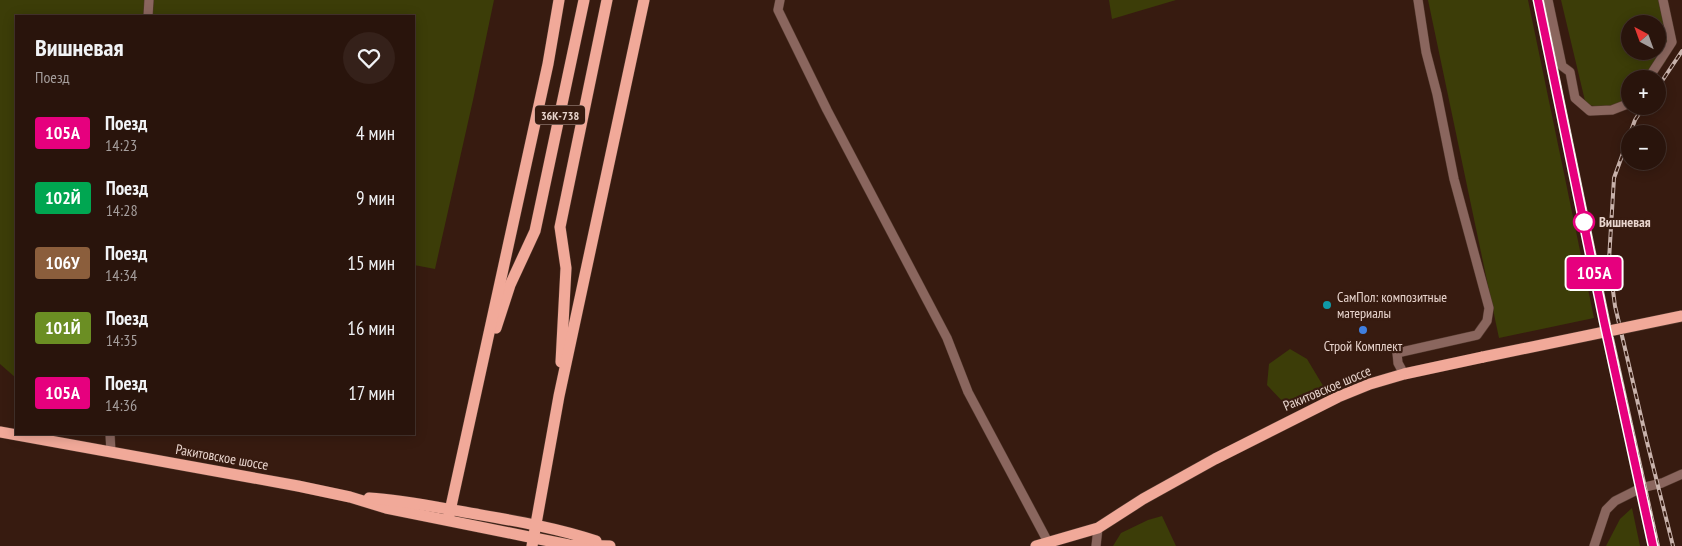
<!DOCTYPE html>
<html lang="ru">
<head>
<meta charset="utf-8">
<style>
  body { margin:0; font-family:"PT Sans Narrow",sans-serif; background:#35211a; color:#f1f3f6; height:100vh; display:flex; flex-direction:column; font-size:19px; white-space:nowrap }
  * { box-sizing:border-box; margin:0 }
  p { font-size:16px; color:#a59e9d }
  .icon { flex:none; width:28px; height:28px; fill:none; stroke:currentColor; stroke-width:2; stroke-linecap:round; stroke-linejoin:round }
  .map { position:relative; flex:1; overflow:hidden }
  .side { position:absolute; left:15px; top:15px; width:400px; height:420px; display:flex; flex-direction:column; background:#29140c; border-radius:0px; box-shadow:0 2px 12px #0003,0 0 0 1px #45332d }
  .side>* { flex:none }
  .badge { padding:0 10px; border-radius:4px; font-size:18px; line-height:32px }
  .needle { width:32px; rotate:319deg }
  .controls { position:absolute; left:1621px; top:15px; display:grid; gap:10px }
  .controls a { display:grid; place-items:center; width:45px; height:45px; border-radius:50%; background:#29140c; box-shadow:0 2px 12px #0003,0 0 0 1px #45332d; font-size:25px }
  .map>.badge { position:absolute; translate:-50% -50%; box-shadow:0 0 0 2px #fff }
  .round { display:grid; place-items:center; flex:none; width:52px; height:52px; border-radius:26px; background:#35211a }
  .headline { display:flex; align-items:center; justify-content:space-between; height:85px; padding:0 20px }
  h1 { font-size:24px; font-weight:800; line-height:38px }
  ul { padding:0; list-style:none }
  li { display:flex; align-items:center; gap:15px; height:65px; padding:0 20px }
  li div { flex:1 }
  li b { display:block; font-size:19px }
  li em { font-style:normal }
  li .badge { min-width:55px; font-weight:700; text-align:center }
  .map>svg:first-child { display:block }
</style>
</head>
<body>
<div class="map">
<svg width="1682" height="546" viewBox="0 0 1682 546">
  <rect width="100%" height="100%" fill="#371b10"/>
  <g fill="#3c3d08" fill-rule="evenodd">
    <polygon points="0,0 494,0 473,100 435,269 414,265 414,16 16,16 16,378 0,364"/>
    <polygon points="1109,0 1176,0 1112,19"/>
    <polygon points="1428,0 1528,0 1594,318 1499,338"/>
    <path d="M 1561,0 L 1661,0 L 1669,45 L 1666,61 L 1652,79 L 1630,79 L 1630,100 L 1612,108 L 1586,105 ZM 1630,24 L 1658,24 L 1658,51 L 1630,51 Z"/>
    <polygon points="1290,349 1307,359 1325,389 1285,404 1267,385 1269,364"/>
    <polygon points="1632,508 1640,546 1606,546 1620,519"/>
    <polygon points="1162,516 1176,546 1113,546 1121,533 1148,520"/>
  </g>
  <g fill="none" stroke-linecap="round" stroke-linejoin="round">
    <defs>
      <g id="minor">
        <polyline points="780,0 778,10 827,110 947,338 968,392 1048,542"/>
        <polyline points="1548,0 1562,66 1570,72 1575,98 1590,111 1612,110 1630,103"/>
        <polyline points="148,16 149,0"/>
        <polyline points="1648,79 1672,42 1663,0"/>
        <polyline points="1404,374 1398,363 1397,353 1477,335 1487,321 1489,308 1454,179 1437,94 1426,52 1418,0"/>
        <polyline points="110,434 111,452"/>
        <polyline points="1096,546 1098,528"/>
        <polyline points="1594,546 1606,510 1615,501 1641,488 1662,483 1682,474"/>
      </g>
      <g id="major">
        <polyline points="496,328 510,285 535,231 584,0"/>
        <polyline points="561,362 566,268 560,227 607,0"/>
        <polyline points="0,432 298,486 350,497 386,508 534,538 569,545 610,546"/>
        <path d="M 369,498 C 404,500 440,508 476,514 C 516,521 557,528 596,541"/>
        <polyline points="448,520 548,64 559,0"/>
        <polyline points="532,546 559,396 644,0"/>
        <polyline points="1036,546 1098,528 1143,499 1215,459 1338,397 1370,384 1404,374 1483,357"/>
      </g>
    </defs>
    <use href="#minor" stroke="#53392e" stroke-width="10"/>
    <use href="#major" stroke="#53392e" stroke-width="12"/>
    <use href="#minor" stroke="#8a665e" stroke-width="9"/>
    <use href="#major" stroke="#f1a999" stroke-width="11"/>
    <defs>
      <g id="rail">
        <polyline points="1542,0 1608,320 1658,546"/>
        <polyline points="1658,87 1682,51"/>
        <polyline points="1644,106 1635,120 1614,178 1609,260 1615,306 1647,442 1673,546"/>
      </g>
    </defs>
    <use href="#rail" stroke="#c8b2ab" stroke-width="4"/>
    <use href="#rail" stroke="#371b10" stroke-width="2" stroke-dasharray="5.5" stroke-linecap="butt"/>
    <defs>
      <polyline id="major-bridge" points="1483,357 1682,316"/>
    </defs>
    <use href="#major-bridge" stroke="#53392e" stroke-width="12" stroke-linecap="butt"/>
    <use href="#major-bridge" stroke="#f1a999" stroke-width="11"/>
  </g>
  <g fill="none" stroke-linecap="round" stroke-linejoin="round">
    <defs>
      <polyline id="line" points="1538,0 1604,321 1653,546"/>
    </defs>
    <use href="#line" stroke="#fff" stroke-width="11"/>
    <use href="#line" stroke="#e6007e" stroke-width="8"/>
  </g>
  <circle fill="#fff" stroke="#e6007e" stroke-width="2.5" cx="1584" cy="222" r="10"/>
  <circle fill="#0f9aa8" stroke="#371b10" stroke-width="2" cx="1327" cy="305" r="5"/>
  <circle fill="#3f7fe0" stroke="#371b10" stroke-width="2" cx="1363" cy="330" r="5"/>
  <g text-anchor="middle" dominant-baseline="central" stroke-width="4.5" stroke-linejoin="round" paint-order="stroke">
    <rect fill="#371b10" stroke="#b39c94" stroke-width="1" x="535" y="105.5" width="50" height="19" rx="4"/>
    <g font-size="12" font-weight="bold" fill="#e8d4cd">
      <text x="560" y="115">36К-738</text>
    </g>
    <g font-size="14" font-weight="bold" fill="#e8d4cd" stroke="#371b10" text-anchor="start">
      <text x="1599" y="222">Вишневая</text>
    </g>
    <g font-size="14" fill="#e8d4cd" stroke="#371b10" text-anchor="start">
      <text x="1337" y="297">СамПол: композитные<tspan x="1337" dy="16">материалы</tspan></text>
      <text x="1363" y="346" text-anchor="middle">Строй Комплект</text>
    </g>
    <g font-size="14" fill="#e8d4cd" stroke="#371b10">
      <text transform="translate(1327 388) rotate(-23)">Ракитовское шоссе</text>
      <text transform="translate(222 457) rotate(10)">Ракитовское шоссе</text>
    </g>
  </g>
</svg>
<div class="controls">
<a><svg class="needle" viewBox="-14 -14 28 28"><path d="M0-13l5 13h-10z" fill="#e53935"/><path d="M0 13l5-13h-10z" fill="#a59e9d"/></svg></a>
<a>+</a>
<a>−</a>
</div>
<b class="badge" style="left:1594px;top:273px;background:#e6007e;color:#fff">105А</b>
<section class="side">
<div class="headline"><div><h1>Вишневая</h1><p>Поезд</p></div><a class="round"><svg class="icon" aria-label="heart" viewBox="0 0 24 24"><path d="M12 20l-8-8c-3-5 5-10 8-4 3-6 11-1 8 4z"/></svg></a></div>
<ul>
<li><span class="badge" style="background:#e6007e;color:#fff">105А</span><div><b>Поезд</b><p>14:23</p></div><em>4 мин</em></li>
<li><span class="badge" style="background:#00a651;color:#fff">102Й</span><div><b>Поезд</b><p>14:28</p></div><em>9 мин</em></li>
<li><span class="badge" style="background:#8b5e3c;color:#fff">106У</span><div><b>Поезд</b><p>14:34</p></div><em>15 мин</em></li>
<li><span class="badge" style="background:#6b8e23;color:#fff">101Й</span><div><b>Поезд</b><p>14:35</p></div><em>16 мин</em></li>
<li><span class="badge" style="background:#e6007e;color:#fff">105А</span><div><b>Поезд</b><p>14:36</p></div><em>17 мин</em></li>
</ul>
</section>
</div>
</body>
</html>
